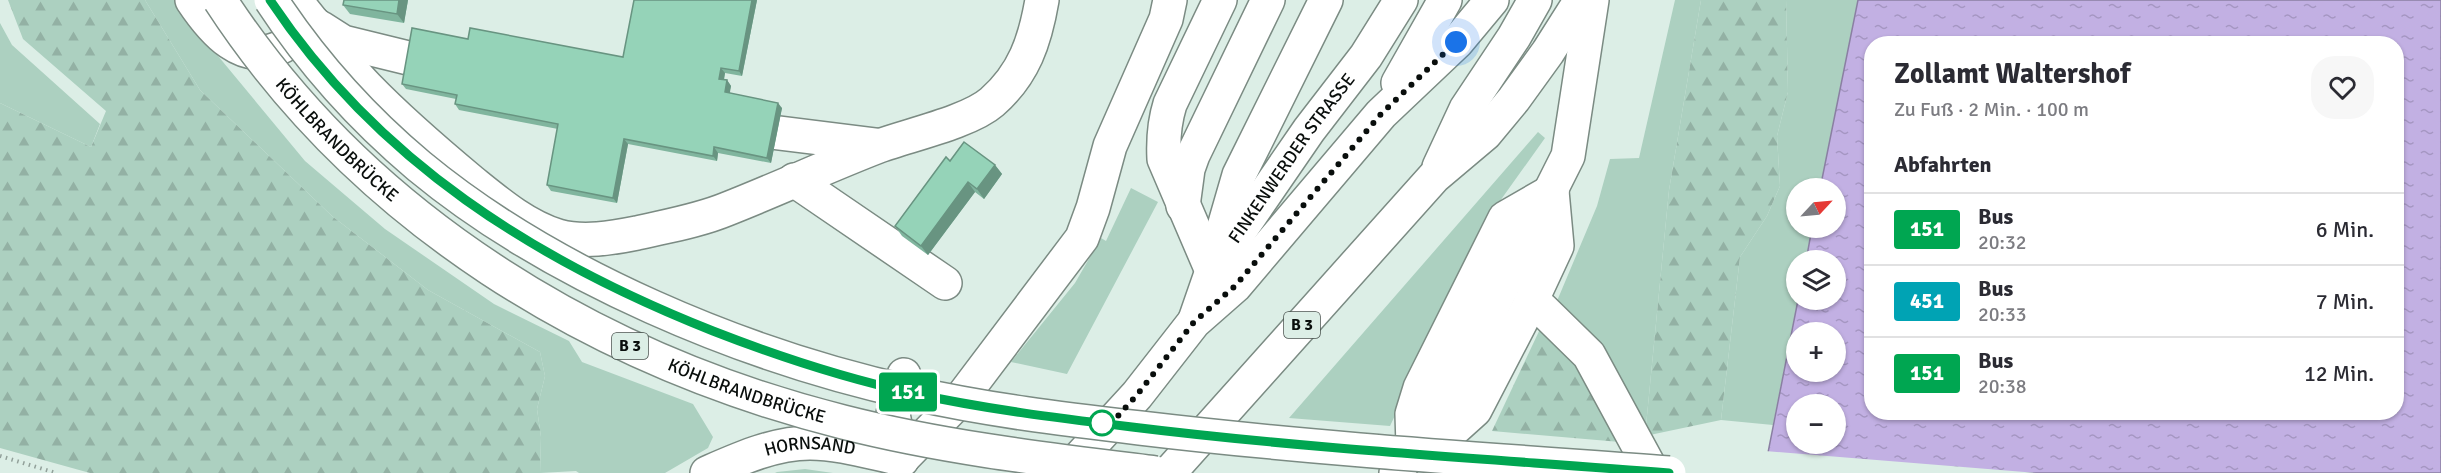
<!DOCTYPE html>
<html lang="de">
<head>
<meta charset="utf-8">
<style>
  body { margin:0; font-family:Signika,sans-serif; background:#f7f7f7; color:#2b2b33; height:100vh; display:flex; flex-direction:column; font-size:22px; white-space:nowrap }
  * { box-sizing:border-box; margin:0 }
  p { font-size:20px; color:#7c7c81 }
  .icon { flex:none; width:33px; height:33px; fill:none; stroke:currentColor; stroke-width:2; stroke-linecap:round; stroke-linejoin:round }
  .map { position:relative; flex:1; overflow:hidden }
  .panel { position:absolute; left:1864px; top:36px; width:540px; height:384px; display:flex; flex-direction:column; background:#fff; border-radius:24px; box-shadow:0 2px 4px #0004 }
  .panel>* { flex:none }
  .badge { padding:0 12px; border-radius:4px; font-size:21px; line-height:39px }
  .needle { width:39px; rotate:64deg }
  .fabs { position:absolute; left:1786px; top:178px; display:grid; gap:12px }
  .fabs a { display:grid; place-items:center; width:60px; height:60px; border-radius:50%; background:#fff; box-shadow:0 2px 4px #0004; font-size:30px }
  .you { position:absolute; width:30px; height:30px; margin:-15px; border:4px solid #fff; border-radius:50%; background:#1a73e8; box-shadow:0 0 0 9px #1a73e833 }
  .map>.badge { position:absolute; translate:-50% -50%; box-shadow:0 0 0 3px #fff }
  h2 { padding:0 30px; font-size:22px; line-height:54px }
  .round { display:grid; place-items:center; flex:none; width:63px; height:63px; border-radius:24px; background:#f7f7f7 }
  .summary { display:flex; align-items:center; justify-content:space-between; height:102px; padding:0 30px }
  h1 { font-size:28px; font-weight:700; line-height:45px }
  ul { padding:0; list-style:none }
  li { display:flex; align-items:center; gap:18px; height:72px; padding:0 30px; border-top:2px solid #e1e1e2 }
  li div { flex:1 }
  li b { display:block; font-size:22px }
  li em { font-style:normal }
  li .badge { min-width:66px; font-weight:700; text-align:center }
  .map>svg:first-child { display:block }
</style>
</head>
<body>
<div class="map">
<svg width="2441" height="473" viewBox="0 0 2441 473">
  <defs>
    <pattern id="forest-firs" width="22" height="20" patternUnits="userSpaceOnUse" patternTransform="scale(1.5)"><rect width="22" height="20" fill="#acd0c0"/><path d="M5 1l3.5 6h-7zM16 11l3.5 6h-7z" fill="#93b1a4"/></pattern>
    <pattern id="water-ripples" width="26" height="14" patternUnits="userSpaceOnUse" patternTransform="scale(1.5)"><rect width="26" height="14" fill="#c2b0e3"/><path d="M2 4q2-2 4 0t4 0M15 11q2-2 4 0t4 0" fill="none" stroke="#a596c2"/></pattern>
  </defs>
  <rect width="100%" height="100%" fill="#dceee6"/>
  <g fill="#acd0c0">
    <polygon points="145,0 179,0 199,33 305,161 385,229 494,304 569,341 582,362 693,404 713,437 708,448 665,473 579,473 576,471 540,473 541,437 537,409 545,376 540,352 428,290 332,216 200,90"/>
    <polygon points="1675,0 1701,0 1669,190 1645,436 1557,301 1597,206 1610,159 1639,158"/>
    <polygon points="1786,0 1858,0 1820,189 1797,189 1797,228 1812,228 1806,261 1797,261 1798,300 1773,425 1721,420 1740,257 1767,216 1780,186 1777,136 1788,92"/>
    <polygon points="0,23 12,45 100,124 91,147 0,103"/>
    <polygon points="1538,132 1545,138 1490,215 1390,426 1289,418"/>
    <polygon points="1131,188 1158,202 1067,374 1011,362 1075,283 1101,238 1106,241"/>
    <polygon points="805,469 833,473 775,473 777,472"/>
  </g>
  <g fill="url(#forest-firs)">
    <polygon points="8,0 145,0 200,90 332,216 428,290 540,352 545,376 537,409 541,437 540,473 90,473 0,448 0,103 91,147 106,111 23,39"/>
    <polygon points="1701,0 1786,0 1788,92 1777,136 1780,186 1767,216 1740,257 1721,420 1645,436 1669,190"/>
    <polygon points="1541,327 1584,367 1620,442 1492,431"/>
  </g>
  <path fill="url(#water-ripples)" stroke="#8a7fa2" stroke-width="1.5" fill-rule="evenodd" d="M 1858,0 L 2441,0 L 2441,473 L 1764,473 L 1798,300 L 1836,300 L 1836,261 L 1806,261 L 1812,228 L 1836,228 L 1836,189 L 1820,189 ZM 1872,44 L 2397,44 L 2397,412 L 1872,412 ZM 1797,333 L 1836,333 L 1836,372 L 1797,372 ZM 1797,405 L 1836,405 L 1836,444 L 1797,444 Z"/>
  <polygon fill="#dceee6" points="1765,451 2036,473 1761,473"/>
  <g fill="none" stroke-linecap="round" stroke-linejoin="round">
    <defs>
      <g id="minor">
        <path d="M 192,0 C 212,30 243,68 283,46 C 294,40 304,31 315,24"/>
        <path d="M 295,0 C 319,29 341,60 367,87 C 399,120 435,151 471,181 C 497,202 525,226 558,236 C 583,243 612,238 637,233 C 667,226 698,221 727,209 C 778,189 827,166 879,146 C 909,135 969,122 992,102 C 1024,74 1035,41 1042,0"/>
        <polyline points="321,28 343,42 449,68"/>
        <polyline points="731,127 876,145"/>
        <polyline points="794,180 945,283"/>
        <polyline points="1183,206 1188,169 1193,155 1268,0"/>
        <polyline points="1213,265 1239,175 1326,0"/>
        <path d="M 1212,271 L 1164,159 C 1163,139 1164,123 1170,104 L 1220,0"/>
        <polyline points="1530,304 1542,309 1589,355 1653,473"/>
        <polyline points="1413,446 1412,414 1420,388 1505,218 1552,191"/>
        <polyline points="1413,447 1433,441 1455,428 1475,410 1530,304 1557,246 1552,191"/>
        <polyline points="902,459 959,401 1082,238 1093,208 1110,146 1166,19 1170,0"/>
        <polyline points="902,460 893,414 904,375"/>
        <path id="s1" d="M 707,473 C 739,459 774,443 810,443 C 840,443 872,453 902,459"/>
        <polyline points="1396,473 1446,399 1568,156 1592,0"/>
      </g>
      <g id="major">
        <polyline points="1398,83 1445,0"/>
        <polyline points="1439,167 1466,109 1514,37 1535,0"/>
        <path id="s2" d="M 1195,320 L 1212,271 L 1309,130 L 1366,56 L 1401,0"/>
        <polyline points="1062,473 1081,456 1137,395 1194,322 1235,286 1381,114 1457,42 1492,0"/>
        <polyline points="1169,473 1434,177 1485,134 1514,99 1548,52 1581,0"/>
      </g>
    </defs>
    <use href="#minor" stroke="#7b8b83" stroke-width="36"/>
    <use href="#major" stroke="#7b8b83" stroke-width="36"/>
    <polyline stroke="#92a09a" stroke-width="4" stroke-dasharray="1.5 4.5" stroke-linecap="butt" points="0,456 56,473"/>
    <use href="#minor" stroke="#fff" stroke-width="33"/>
    <use href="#major" stroke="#fff" stroke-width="33"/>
    <defs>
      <g id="major-bridge">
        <path id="s3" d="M 220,0 C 362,218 593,359 843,422 C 945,448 1051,460 1156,473"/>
        <path d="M 271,0 C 311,61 363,119 419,166 C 552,276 744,356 912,393 C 987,410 1063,419 1140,428 C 1316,449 1493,460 1669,473"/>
      </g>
    </defs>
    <use href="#major-bridge" stroke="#7b8b83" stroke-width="36" stroke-linecap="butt"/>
    <use href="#major-bridge" stroke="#fff" stroke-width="33"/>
  </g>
  <g fill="#80b59e">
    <polygon points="408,0 404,23 350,14 343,5"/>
    <polygon points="757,0 742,76 725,73 724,80 727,80 731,86 729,93 782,108 771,163 718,153 717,161 628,144 617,203 551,191 547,185 558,129 459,110 455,104 456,99 406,89 402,84 468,39 623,57"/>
    <polygon points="950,161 995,165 1002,174 984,199 975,192 928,255 902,236 895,226"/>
  </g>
  <g fill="#689481">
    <polygon points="399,0 408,0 404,23 397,14"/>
    <polygon points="752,0 757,0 742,76 739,71"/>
    <polygon points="721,68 725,73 723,84 719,79"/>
    <polygon points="727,80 731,86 729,98 725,92"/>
    <polygon points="778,103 782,108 771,163 767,158"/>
    <polygon points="624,139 628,144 617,203 613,198"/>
    <polygon points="714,147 718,153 717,161 713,156"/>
    <polygon points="995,165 1002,174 984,199 977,189"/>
    <polygon points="968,182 975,192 928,255 921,246"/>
  </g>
  <g fill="#95d3b8" stroke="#689481" stroke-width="1.5">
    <polygon points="344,0 399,0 397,14 343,5"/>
    <polygon points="634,0 752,0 739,71 721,68 719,79 727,80 725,92 778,103 767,158 714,147 713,156 624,139 613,198 547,185 558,124 455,104 457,95 402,84 412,28 468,39 470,28 623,57"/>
    <polygon points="964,142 995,165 977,189 968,182 921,246 895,226 946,157 950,161"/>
  </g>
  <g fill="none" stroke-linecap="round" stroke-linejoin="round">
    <defs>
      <path id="line" d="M 270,0 C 378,162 536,261 713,331 C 777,356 844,378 912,393 C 984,409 1058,418 1132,427 C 1310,449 1490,459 1669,473"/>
    </defs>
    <use href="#line" stroke="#fff" stroke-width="14"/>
    <use href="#line" stroke="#00a651" stroke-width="9"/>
    <polyline stroke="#090e0c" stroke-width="6" stroke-dasharray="0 10.8" points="1102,423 1109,426 1137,395 1194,322 1235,286 1381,114 1456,42"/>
  </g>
  <circle fill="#fff" stroke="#00a651" stroke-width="3" cx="1102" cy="423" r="12"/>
  <g text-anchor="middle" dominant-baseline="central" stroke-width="4.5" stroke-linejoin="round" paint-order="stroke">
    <g fill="#dceee6" stroke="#48514d" stroke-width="1.5">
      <rect x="1284" y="312" width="36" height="26" rx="4.5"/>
      <rect x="612" y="333" width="36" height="26" rx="4.5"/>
    </g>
    <g font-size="16" font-weight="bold" fill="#090e0c">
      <text x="1302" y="325">B 3</text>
      <text x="630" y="346">B 3</text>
    </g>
    <g font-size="18" fill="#090e0c" stroke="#dceee6">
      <text stroke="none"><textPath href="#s3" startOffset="183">KÖHLBRANDBRÜCKE</textPath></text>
      <text stroke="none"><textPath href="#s2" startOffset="190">FINKENWERDER STRASSE</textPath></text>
      <text stroke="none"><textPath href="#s3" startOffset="669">KÖHLBRANDBRÜCKE</textPath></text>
      <text stroke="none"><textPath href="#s1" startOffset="108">HORNSAND</textPath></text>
    </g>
  </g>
</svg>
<div class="fabs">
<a><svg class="needle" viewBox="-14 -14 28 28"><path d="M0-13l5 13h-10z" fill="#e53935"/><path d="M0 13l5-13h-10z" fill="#7c7c81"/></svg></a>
<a><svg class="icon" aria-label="layers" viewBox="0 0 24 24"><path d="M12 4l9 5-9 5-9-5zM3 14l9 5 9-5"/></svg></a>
<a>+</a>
<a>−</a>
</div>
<div class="you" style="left:1456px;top:42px"></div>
<b class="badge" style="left:908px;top:392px;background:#00a651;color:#fff">151</b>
<section class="panel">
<div class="summary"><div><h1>Zollamt Waltershof</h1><p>Zu Fuß · 2 Min. · 100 m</p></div><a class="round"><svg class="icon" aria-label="heart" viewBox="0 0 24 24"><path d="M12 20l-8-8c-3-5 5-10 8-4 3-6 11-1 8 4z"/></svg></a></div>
<h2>Abfahrten</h2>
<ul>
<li><span class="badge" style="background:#00a651;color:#fff">151</span><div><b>Bus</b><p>20:32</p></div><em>6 Min.</em></li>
<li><span class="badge" style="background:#00a3b4;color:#fff">451</span><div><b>Bus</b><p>20:33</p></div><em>7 Min.</em></li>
<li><span class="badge" style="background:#00a651;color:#fff">151</span><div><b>Bus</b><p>20:38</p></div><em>12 Min.</em></li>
</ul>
</section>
</div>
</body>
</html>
